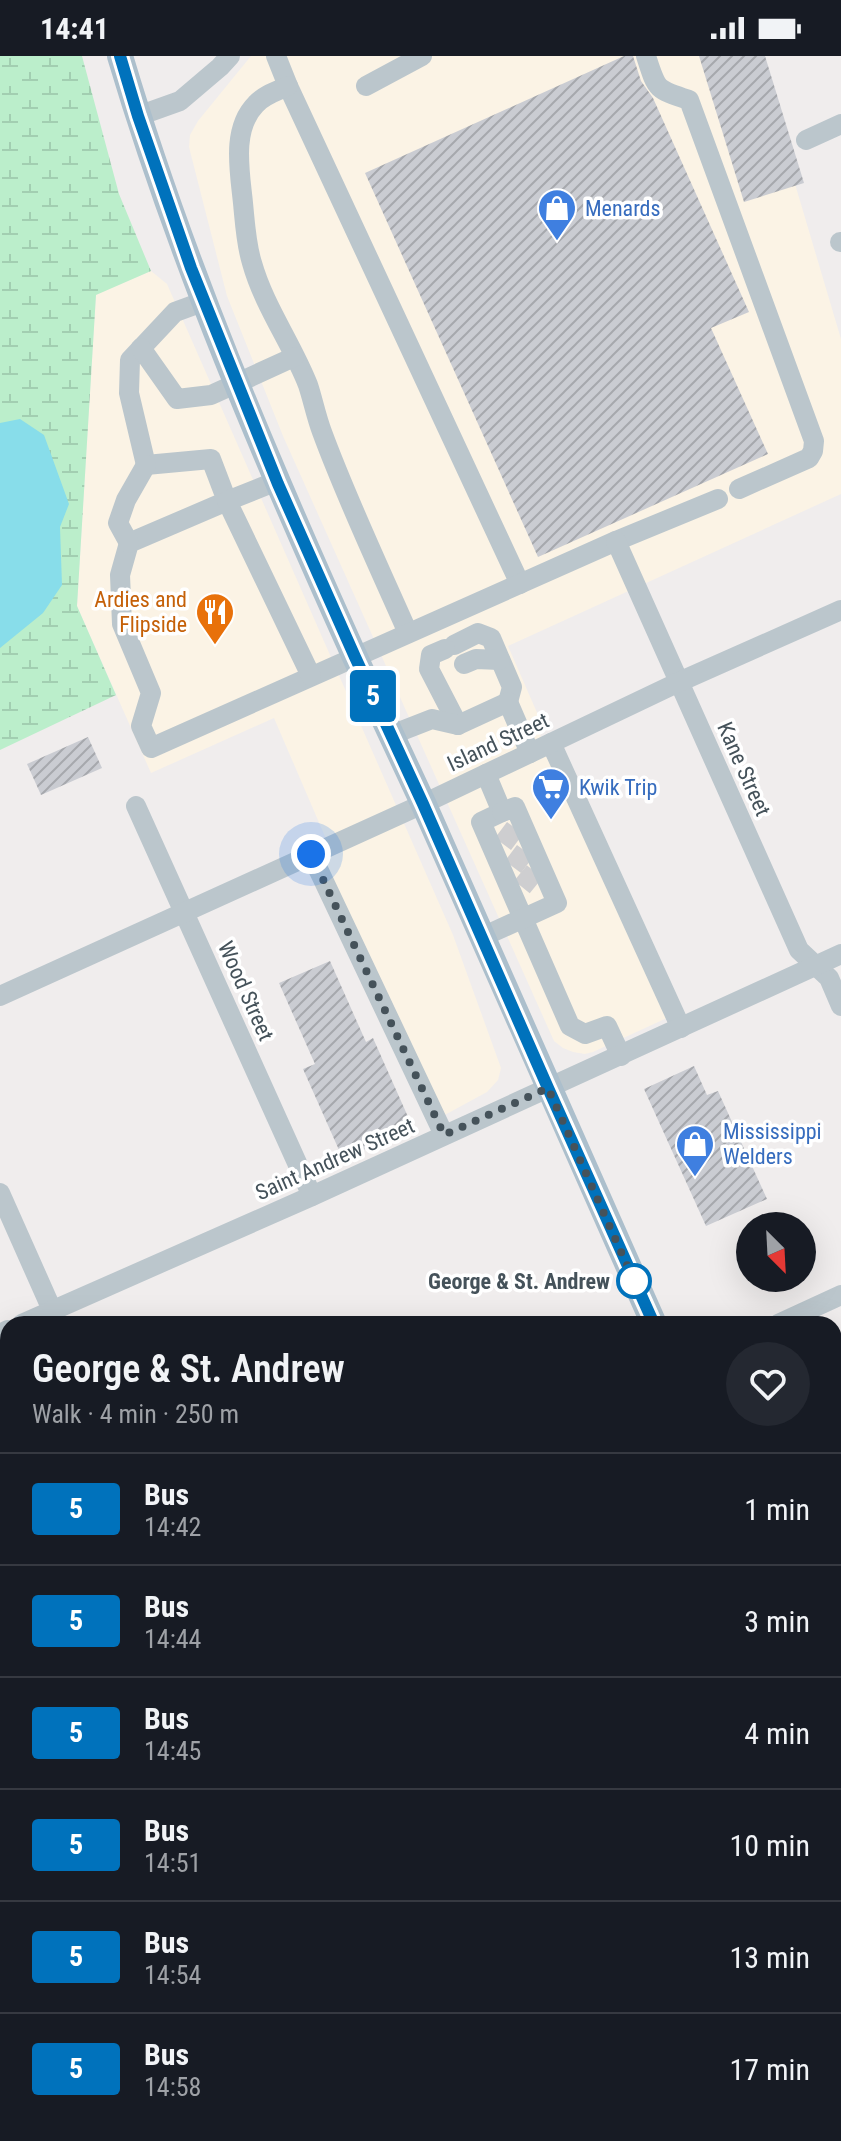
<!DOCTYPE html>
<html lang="en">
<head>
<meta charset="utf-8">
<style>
  body { margin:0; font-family:"Roboto Condensed",sans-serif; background:#242831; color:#f1f3f6; height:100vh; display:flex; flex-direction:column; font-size:30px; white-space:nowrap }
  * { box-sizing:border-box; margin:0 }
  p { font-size:26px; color:#9ea1a6 }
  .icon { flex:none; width:44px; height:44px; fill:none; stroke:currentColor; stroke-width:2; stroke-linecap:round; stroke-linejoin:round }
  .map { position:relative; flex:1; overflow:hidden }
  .side { position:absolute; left:0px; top:1260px; width:842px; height:826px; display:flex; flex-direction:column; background:#171b24; border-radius:24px 24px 0 0; box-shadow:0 8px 32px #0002 }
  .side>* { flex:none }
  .badge { padding:0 16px; border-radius:6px; font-size:28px; line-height:52px }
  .needle { width:52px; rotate:156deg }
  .tools { position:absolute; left:736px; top:1156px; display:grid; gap:16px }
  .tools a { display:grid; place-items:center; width:80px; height:80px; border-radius:50%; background:#171b24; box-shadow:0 8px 32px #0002; font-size:40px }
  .you { position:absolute; width:40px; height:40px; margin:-20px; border:6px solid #fff; border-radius:50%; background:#1a73e8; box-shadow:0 0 0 12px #1a73e833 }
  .map>.badge { position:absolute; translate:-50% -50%; box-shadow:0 0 0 4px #fff }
  .round { display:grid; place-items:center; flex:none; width:84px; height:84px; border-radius:42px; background:#242831 }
  .summary { display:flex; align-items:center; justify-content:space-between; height:136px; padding:0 32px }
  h1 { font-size:38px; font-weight:600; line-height:60px }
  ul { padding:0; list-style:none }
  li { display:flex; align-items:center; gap:24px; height:112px; padding:0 32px; border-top:2px solid #363941 }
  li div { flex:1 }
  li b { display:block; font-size:30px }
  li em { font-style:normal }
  li .badge { min-width:88px; font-weight:700; text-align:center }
  .status { display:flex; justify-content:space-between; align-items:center; height:56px; padding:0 40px; background:#171b24; direction:ltr }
  .status svg { height:22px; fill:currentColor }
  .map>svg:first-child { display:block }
</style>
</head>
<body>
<div class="status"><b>14:41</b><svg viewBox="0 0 49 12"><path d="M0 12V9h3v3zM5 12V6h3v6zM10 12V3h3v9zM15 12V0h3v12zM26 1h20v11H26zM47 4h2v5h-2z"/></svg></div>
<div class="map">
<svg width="841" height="2085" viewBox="0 0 841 2085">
  <defs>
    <pattern id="wetland-marsh" width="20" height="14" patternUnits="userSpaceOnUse" patternTransform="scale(2)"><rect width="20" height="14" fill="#bbeecb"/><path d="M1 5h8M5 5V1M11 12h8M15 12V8" fill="none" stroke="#a2ceb1"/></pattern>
    <pattern id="park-crowns" width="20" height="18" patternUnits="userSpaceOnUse" patternTransform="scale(2)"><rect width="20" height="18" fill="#bbeecb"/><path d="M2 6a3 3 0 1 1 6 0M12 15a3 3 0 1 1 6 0" fill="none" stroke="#a2ceb1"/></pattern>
    <pattern id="building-hatch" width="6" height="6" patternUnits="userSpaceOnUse" patternTransform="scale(2)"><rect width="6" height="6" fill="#caccd2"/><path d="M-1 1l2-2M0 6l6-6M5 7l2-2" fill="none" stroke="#a6a8ad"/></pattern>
  </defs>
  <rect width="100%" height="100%" fill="#f0eded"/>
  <g fill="#fbf3e5">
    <polygon points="251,0 757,0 841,283 841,438 508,590 545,675 540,679 669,961 593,996 585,998 573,996 563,992 554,985 283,380 227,240 189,91 190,79 198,65"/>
    <polygon points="151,215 167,228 453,879 501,1012 498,1024 487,1036 441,1061 322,804 333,799 274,662 151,717 77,550 96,238"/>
  </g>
  <polygon fill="url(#wetland-marsh)" points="0,0 82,0 119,138 151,215 96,239 77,550 116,639 0,694"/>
  <polygon fill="url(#park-crowns)" points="536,2078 665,2078 668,2085 521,2085"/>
  <polygon fill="#88ddea" points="20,363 44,379 69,448 60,471 62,529 43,557 0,592 0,367"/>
  <g fill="url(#building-hatch)">
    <polygon points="624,0 633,0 641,25 653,42 749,256 711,272 768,398 538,501 365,117"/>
    <polygon points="699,0 765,0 804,127 744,146"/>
    <polygon points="88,681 102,712 41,739 27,708"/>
    <polygon points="330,905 366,986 373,982 413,1072 343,1103 303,1013 315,1008 279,927"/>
    <polygon points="694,1010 707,1039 718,1035 767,1143 706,1170 644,1033"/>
  </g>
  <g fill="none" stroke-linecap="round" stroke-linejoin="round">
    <g stroke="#ceced0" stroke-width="20" stroke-dasharray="20 10" stroke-linecap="butt">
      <polyline points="503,788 515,772"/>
      <polyline points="513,811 525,795"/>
      <polyline points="522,831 535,815"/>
    </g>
    <g stroke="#bbc6cc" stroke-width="20">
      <polyline points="276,0 288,30 520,528"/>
      <path d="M 646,0 C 657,34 655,33 689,44 L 814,385 L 813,395 L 809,402 L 739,433"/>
      <path d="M 288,30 C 277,35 264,39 256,48 C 231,73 240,116 243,147 C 245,167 246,188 252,207 C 264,250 292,288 308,329 C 313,344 316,360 322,376 C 347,444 379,511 408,577"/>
      <polyline points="366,30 422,0"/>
      <polyline points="138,60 180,45 220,11 230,0"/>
      <polyline points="806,84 841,68"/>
      <polyline points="840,186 841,186"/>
      <polyline points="205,245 175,256 130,304 129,337 146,409 211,403 227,445 129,487 120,519 122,568 151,637 141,670 151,692 616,485 718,443"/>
      <polyline points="141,292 177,343 211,339 294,301"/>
      <polyline points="277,425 227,445 311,620"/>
      <polyline points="616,485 799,894 829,922 841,950"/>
      <polyline points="129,487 118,467 126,444 146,409"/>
      <polyline points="454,589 478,577 491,582 512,631 508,646"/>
      <polyline points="445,593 431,599 429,613 458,669"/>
      <polyline points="464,608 476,603 500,604"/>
      <polyline points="391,679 432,663 458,669 508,646 530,697"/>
      <polyline points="551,687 681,972"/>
      <polyline points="486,718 502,756 481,766 570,970 585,978 607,970 621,1000"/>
      <polyline points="136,750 312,1140"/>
      <polyline points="311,798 444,1079"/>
      <polyline points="482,881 557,847 515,751 502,756"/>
      <polyline points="0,940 423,748 679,626 841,554"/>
      <polyline points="0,1137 52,1254 52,1266"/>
      <polyline points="22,1268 312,1140 841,898"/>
      <polyline points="778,1268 841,1239"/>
      <polyline points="0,1278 8,1274"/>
      <polyline points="834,1290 841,1305"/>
      <polyline points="834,1931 841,1928"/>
      <polyline points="834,2031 841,2047"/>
      <polyline points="424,2078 427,2085"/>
      <polyline points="680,2078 684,2085"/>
      <polyline points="24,2085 25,2078"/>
      <polyline points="229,2085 231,2078"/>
      <polyline points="492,2085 508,2078"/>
    </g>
    <g stroke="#acbfcc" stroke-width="26">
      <path d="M 120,0 C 181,205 266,404 354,599 C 377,649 401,699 424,749 C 501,922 576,1096 654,1268"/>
      <polyline points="834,1674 841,1688"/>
    </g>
  </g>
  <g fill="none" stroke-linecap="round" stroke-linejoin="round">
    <defs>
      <polyline id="line" points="120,0 138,60 191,212 278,428 355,601 423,748 548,1032 654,1268"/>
    </defs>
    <use href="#line" stroke="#fff" stroke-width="18"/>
    <use href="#line" stroke="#0072bc" stroke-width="12"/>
    <polyline stroke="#45525a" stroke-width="8" stroke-dasharray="0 14.4" points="311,798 444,1079 548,1032 634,1225"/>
  </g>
  <defs>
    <symbol id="shop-pin" viewBox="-11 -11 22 30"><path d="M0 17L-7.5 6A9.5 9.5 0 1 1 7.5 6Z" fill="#3f7fe0" stroke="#fff"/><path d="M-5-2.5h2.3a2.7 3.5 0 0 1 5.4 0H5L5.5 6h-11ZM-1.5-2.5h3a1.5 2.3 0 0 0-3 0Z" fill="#fff"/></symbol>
    <symbol id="restaurant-pin" viewBox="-11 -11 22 30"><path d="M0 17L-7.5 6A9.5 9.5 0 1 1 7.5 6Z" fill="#e8710a" stroke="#fff"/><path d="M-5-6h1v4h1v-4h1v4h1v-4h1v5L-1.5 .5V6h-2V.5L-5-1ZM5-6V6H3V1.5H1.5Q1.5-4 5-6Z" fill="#fff"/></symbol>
    <symbol id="supermarket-pin" viewBox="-11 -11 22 30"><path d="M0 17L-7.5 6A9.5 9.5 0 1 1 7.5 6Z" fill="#3f7fe0" stroke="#fff"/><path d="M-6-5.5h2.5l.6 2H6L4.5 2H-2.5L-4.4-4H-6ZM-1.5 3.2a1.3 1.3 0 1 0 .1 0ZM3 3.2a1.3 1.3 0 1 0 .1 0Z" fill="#fff"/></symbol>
  </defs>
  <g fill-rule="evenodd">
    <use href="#shop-pin" x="535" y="130" width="44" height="60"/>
    <use href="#restaurant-pin" x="193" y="534" width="44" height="60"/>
    <use href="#supermarket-pin" x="529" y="709" width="44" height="60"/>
    <use href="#shop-pin" x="673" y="1066" width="44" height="60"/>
  </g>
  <circle fill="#fff" stroke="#0072bc" stroke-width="4" cx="634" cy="1225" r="16"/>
  <g text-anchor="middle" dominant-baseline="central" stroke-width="7" stroke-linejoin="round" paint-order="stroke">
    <g font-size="22" fill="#366cbe" stroke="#fff" text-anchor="start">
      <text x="585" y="152">Menards</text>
      <text x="579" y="731">Kwik Trip</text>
      <text x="723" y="1075">Mississippi<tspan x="723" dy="25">Welders</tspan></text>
    </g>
    <g font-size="22" fill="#c56008" stroke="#fff" text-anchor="end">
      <text x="187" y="543">Ardies and<tspan x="187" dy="25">Flipside</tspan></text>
    </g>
    <g font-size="22" fill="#45525a" stroke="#fff">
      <text transform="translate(498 686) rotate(-25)">Island Street</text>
      <text transform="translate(744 713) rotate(66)">Kane Street</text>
      <text transform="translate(246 935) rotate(66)">Wood Street</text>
      <text transform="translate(335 1103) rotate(-24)">Saint Andrew Street</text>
    </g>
    <g font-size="22" font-weight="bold" fill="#45525a" stroke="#fff" text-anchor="end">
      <text x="610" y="1225">George &amp; St. Andrew</text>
    </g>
  </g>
</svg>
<div class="tools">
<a><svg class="needle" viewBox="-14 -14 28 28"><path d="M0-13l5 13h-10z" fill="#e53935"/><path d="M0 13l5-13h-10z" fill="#9ea1a6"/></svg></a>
</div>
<div class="you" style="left:311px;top:798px"></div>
<b class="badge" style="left:373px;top:640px;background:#0072bc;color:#fff">5</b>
<section class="side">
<div class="summary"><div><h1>George &amp; St. Andrew</h1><p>Walk · 4 min · 250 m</p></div><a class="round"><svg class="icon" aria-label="heart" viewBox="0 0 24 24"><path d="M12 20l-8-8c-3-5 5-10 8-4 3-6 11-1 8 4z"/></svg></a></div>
<ul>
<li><span class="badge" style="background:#0072bc;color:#fff">5</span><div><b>Bus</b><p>14:42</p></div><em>1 min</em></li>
<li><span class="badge" style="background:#0072bc;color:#fff">5</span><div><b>Bus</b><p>14:44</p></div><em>3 min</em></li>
<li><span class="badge" style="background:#0072bc;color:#fff">5</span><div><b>Bus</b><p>14:45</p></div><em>4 min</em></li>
<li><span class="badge" style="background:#0072bc;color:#fff">5</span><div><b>Bus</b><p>14:51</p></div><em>10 min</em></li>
<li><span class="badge" style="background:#0072bc;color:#fff">5</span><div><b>Bus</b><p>14:54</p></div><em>13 min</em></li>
<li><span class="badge" style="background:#0072bc;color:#fff">5</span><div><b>Bus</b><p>14:58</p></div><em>17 min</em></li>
</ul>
</section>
</div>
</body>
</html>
